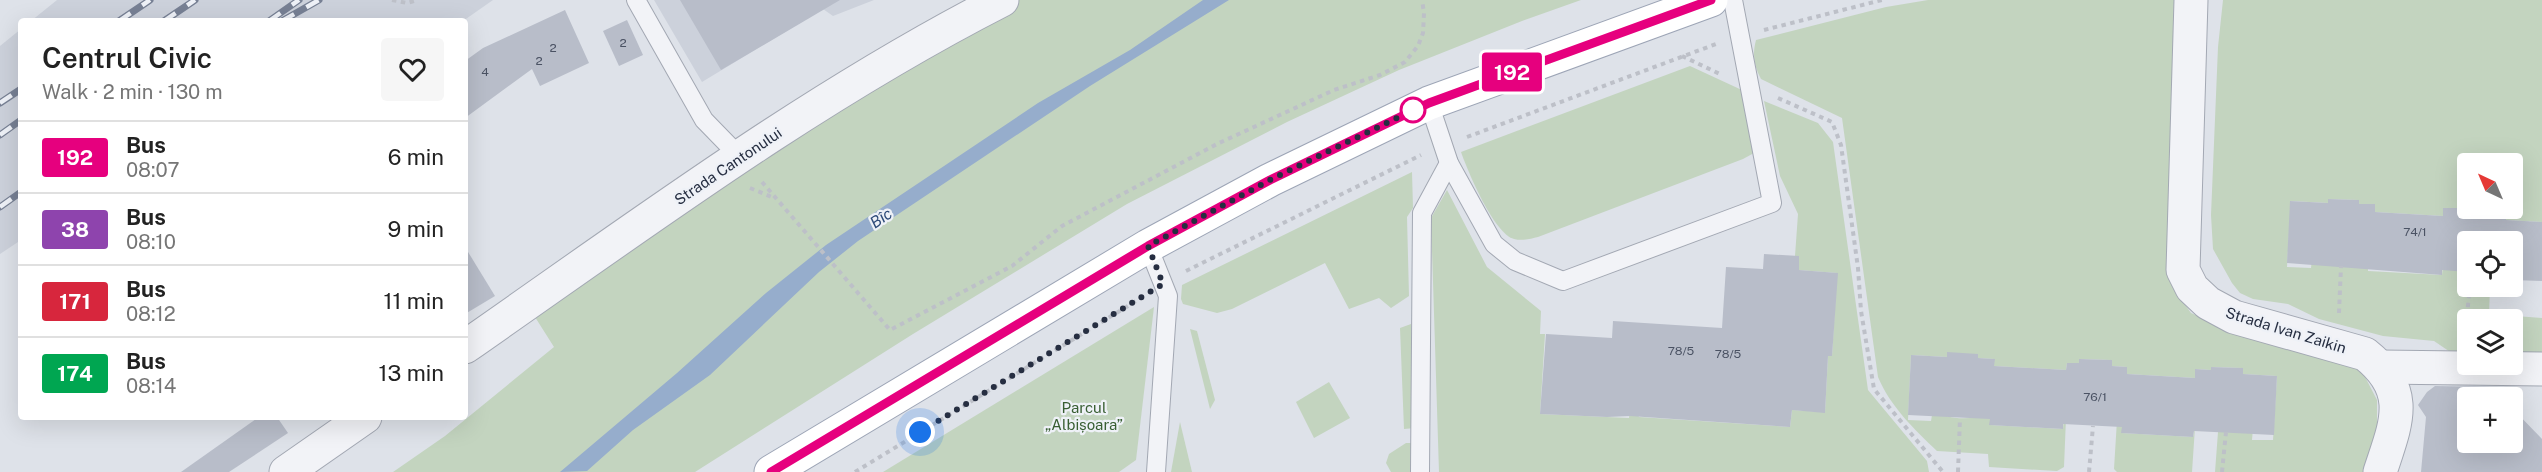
<!DOCTYPE html>
<html lang="en">
<head>
<meta charset="utf-8">
<style>
  body { margin:0; font-family:"Public Sans",sans-serif; background:#f6f6f6; color:#222; height:100vh; display:flex; flex-direction:column; font-size:22px; white-space:nowrap }
  * { box-sizing:border-box; margin:0 }
  p { font-size:20px; color:#767676 }
  .icon { flex:none; width:33px; height:33px; fill:none; stroke:currentColor; stroke-width:2; stroke-linecap:round; stroke-linejoin:round }
  .map { position:relative; flex:1; overflow:hidden }
  .sheet { position:absolute; left:18px; top:18px; width:450px; height:402px; display:flex; flex-direction:column; background:#fff; border-radius:6px; box-shadow:0 6px 24px #0002 }
  .sheet>* { flex:none }
  .badge { padding:0 12px; border-radius:4px; font-size:21px; line-height:39px }
  .needle { width:39px; rotate:316deg }
  .fabs { position:absolute; left:2457px; top:153px; display:grid; gap:12px }
  .fabs a { display:grid; place-items:center; width:66px; height:66px; border-radius:6px; background:#fff; box-shadow:0 6px 24px #0002; font-size:30px }
  .you { position:absolute; width:30px; height:30px; margin:-15px; border:4px solid #fff; border-radius:50%; background:#1a73e8; box-shadow:0 0 0 9px #1a73e833 }
  .map>.badge { position:absolute; translate:-50% -50%; box-shadow:0 0 0 3px #fff }
  .round { display:grid; place-items:center; flex:none; width:63px; height:63px; border-radius:6px; background:#f6f6f6 }
  .head { display:flex; align-items:center; justify-content:space-between; height:102px; padding:0 24px }
  h1 { font-size:28px; font-weight:600; line-height:45px }
  ul { padding:0; list-style:none }
  li { display:flex; align-items:center; gap:18px; height:72px; padding:0 24px; border-top:2px solid #e0e0e0 }
  li div { flex:1 }
  li b { display:block; font-size:22px }
  li em { font-style:normal }
  li .badge { min-width:66px; font-weight:700; text-align:center }
  .map>svg:first-child { display:block }
</style>
</head>
<body>
<div class="map">
<svg width="2542" height="472" viewBox="0 0 2542 472">
  <rect width="100%" height="100%" fill="#dee2e9"/>
  <g fill="#ccd1db">
    <polygon points="57,0 493,0 463,21 367,21 365,19 351,21 31,21"/>
    <polygon points="654,0 874,0 833,16 823,9 702,82"/>
    <polygon points="21,29 21,240 0,254 0,46"/>
  </g>
  <g fill="#c3d4bf">
    <polygon points="1017,0 1581,0 1522,21 1399,70 1287,122 1127,204 913,334 695,472 393,472 445,436 554,347 535,317 679,211"/>
    <path d="M 1928,0 L 2174,0 L 2167,267 L 2173,288 L 2191,313 L 2249,338 L 2274,346 L 2345,360 L 2362,371 L 2377,400 L 2377,428 L 2365,472 L 2215,472 L 2218,432 L 2253,428 L 2252,440 L 2273,440 L 2277,376 L 2243,374 L 2242,368 L 2211,367 L 2211,370 L 2195,369 L 2195,378 L 2127,374 L 2127,367 L 2112,366 L 2111,360 L 2080,359 L 2079,363 L 2067,363 L 2066,370 L 1994,366 L 1994,359 L 1978,358 L 1978,354 L 1947,357 L 1911,355 L 1908,420 L 1931,421 L 1933,409 C 1949,421 1970,420 1990,414 L 1990,425 L 2063,429 L 2064,417 L 2066,418 L 2064,467 L 2057,471 L 1989,467 L 1988,454 L 1937,451 C 1914,429 1890,406 1878,377 L 1842,118 L 1761,79 C 1754,66 1752,55 1756,40 L 1886,7 Z"/>
    <polygon points="2223,0 2542,0 2542,222 2506,220 2506,211 2488,211 2489,209 2512,208 2512,164 2468,164 2467,204 2458,204 2458,209 2443,208 2443,216 2375,212 2375,205 2359,204 2358,200 2328,199 2328,203 2291,201 2287,267 2311,268 2312,258 2368,261 2368,271 2442,275 2443,265 2467,272 2468,286 2490,287 2489,314 2542,318 2542,364 2512,364 2512,320 2468,320 2468,364 2434,341 2383,336 2319,319 2288,304 2253,299 2240,293 2232,283 2213,249 2211,215 2218,47"/>
    <path d="M 1690,66 L 1744,91 L 1754,153 L 1743,159 L 1538,237 C 1530,239 1522,241 1514,239 C 1494,234 1468,172 1461,152 Z"/>
    <polygon points="1764,101 1818,123 1833,142 1868,390 1927,461 1929,472 1439,472 1431,218 1447,190 1487,267 1541,311 1540,334 1545,334 1540,414 1629,418 1631,399 1639,417 1790,427 1792,410 1825,412 1828,356 1832,356 1837,273 1799,270 1799,257 1795,256 1798,214 1780,176"/>
    <polygon points="1412,172 1413,208 1407,217 1409,296 1391,308 1379,298 1349,309 1325,263 1232,309 1217,313 1183,304 1181,299 1182,285"/>
    <polygon points="1154,307 1136,460 1119,472 883,472"/>
    <polygon points="1411,324 1415,428 1404,429 1400,328"/>
    <polygon points="1190,329 1197,331 1215,400 1210,409"/>
    <polygon points="1329,382 1350,418 1314,438 1296,402"/>
    <polygon points="2117,420 2122,420 2122,433 2193,437 2195,427 2192,472 2117,472 2114,469"/>
    <polygon points="1180,422 1192,472 1171,472"/>
    <polygon points="1406,443 1416,443 1416,472 1391,472 1386,463 1389,454"/>
  </g>
  <polygon fill="#96adcc" points="1203,0 1229,0 1090,86 858,241 819,272 710,375 633,430 587,471 560,472 677,373 766,293 826,245 1038,103 1130,50"/>
  <g fill="#b8bdc9">
    <polygon points="680,0 840,0 721,70"/>
    <polygon points="565,10 589,63 540,86 532,69 465,118 465,61 483,48"/>
    <polygon points="627,20 643,55 619,66 603,31"/>
    <polygon points="2328,199 2359,200 2359,204 2375,204 2375,212 2443,216 2443,208 2489,208 2488,211 2506,211 2506,220 2542,222 2542,281 2512,280 2512,242 2468,242 2468,272 2442,270 2442,275 2287,263 2290,201 2328,203"/>
    <polygon points="465,247 495,296 465,314"/>
    <polygon points="1764,254 1799,256 1799,270 1838,273 1832,356 1828,356 1825,413 1792,410 1790,427 1630,416 1607,417 1540,414 1546,334 1612,338 1613,321 1722,328 1726,267 1763,269"/>
    <polygon points="1947,352 1978,354 1978,358 1995,359 1994,366 2066,370 2067,363 2079,363 2079,359 2112,360 2112,366 2127,367 2127,374 2195,378 2195,369 2211,370 2211,367 2243,368 2243,374 2277,376 2274,435 2194,431 2193,437 2121,433 2122,427 2063,424 2063,429 1989,425 1990,419 1908,415 1911,355 1947,357"/>
    <polygon points="2435,386 2490,387 2497,393 2502,398 2468,398 2468,442 2512,442 2512,408 2542,439 2542,472 2421,472 2426,417 2418,405 2427,392"/>
    <polygon points="259,417 277,417 288,433 229,472 181,472"/>
  </g>
  <g fill="none" stroke-linecap="round" stroke-linejoin="round">
    <defs>
      <g id="service">
        <polyline points="636,0 704,120 740,157"/>
        <polyline points="1429,103 1449,163 1494,244 1515,261 1563,281 1772,203 1733,0"/>
        <polyline points="1148,246 1168,296 1156,472"/>
        <polyline points="1420,472 1422,213 1449,163"/>
      </g>
      <g id="minor">
        <path d="M 2191,0 L 2183,270 L 2192,288 L 2208,303 L 2234,317 L 2365,354 C 2412,391 2396,423 2380,472"/>
        <path d="M 465,347 C 639,226 812,97 1002,0"/>
        <polyline points="2381,367 2542,369"/>
        <polyline points="286,472 365,417"/>
      </g>
      <polyline id="primary" points="771,472 1148,246 1270,180 1429,103 1711,0"/>
    </defs>
    <use href="#service" stroke="#a3a8b3" stroke-width="20"/>
    <use href="#minor" stroke="#a3a8b3" stroke-width="35"/>
    <use href="#primary" stroke="#9da5b6" stroke-width="35"/>
    <g stroke="#bdc0c8" stroke-width="4" stroke-dasharray="4.5 4.5" stroke-linecap="butt">
      <polyline points="392,0 407,3 418,0"/>
      <polyline points="1764,30 1882,0"/>
      <polyline points="1682,56 1722,75"/>
      <polyline points="1778,98 1832,122 1841,145 1858,268 1861,311 1874,389 1943,472"/>
      <polyline points="1467,137 1716,44"/>
      <polyline points="762,182 890,330 1012,266 1062,226 1217,144 1334,90 1380,75 1405,62 1418,46 1423,33 1424,13 1422,0"/>
      <polyline points="750,188 774,198"/>
      <polyline points="1186,271 1421,155"/>
      <polyline points="2339,313 2341,266"/>
      <polyline points="2465,334 2470,286"/>
      <polyline points="855,472 1141,298"/>
      <polyline points="1958,472 1960,418"/>
      <polyline points="2089,472 2093,426"/>
      <polyline points="2222,472 2226,432"/>
    </g>
    <use href="#service" stroke="#f2f3f7" stroke-width="18"/>
    <use href="#minor" stroke="#f2f3f7" stroke-width="33"/>
    <use href="#primary" stroke="#fff" stroke-width="33"/>
    <defs>
      <g id="rail">
        <polyline points="119,21 150,0"/>
        <polyline points="164,21 195,0"/>
        <polyline points="269,21 299,0"/>
        <polyline points="282,21 319,0"/>
        <polyline points="0,103 21,89"/>
        <polyline points="0,135 21,120"/>
        <polyline points="0,207 21,192"/>
      </g>
    </defs>
    <use href="#rail" stroke="#778094" stroke-width="7"/>
    <use href="#rail" stroke="#eef1f7" stroke-width="4.5" stroke-dasharray="14" stroke-linecap="butt"/>
  </g>
  <g fill="none" stroke-linecap="round" stroke-linejoin="round">
    <defs>
      <polyline id="line" points="771,472 1148,246 1270,180 1429,103 1711,0"/>
    </defs>
    <use href="#line" stroke="#fff" stroke-width="14"/>
    <use href="#line" stroke="#e6007e" stroke-width="9"/>
    <polyline stroke="#262e41" stroke-width="6" stroke-dasharray="0 10.8" points="920,432 1163,284 1148,246 1270,180 1413,110"/>
  </g>
  <circle fill="#fff" stroke="#e6007e" stroke-width="3" cx="1413" cy="110" r="12"/>
  <g text-anchor="middle" dominant-baseline="central" stroke-width="4.5" stroke-linejoin="round" paint-order="stroke">
    <g font-size="12" fill="#4a5263">
      <text x="623" y="43">2</text>
      <text x="553" y="48">2</text>
      <text x="539" y="61">2</text>
      <text x="485" y="72">4</text>
      <text x="2415" y="232">74/1</text>
      <text x="1681" y="351">78/5</text>
      <text x="1728" y="354">78/5</text>
      <text x="2095" y="397">76/1</text>
    </g>
    <g font-size="15" fill="#262e41" stroke="#eef1f7">
      <text transform="translate(728 166) rotate(-34)">Strada Cantonului</text>
      <text transform="translate(2286 330) rotate(17)">Strada Ivan Zaikin</text>
    </g>
    <g font-size="15" fill="#385e32" stroke="#eef1f7">
      <text x="1084" y="407">Parcul<tspan x="1084" dy="17">„Albișoara”</tspan></text>
    </g>
    <g font-size="16" font-style="italic" fill="#2d4a78" stroke="#eef1f7">
      <text transform="translate(881 218) rotate(-34)">Bîc</text>
    </g>
  </g>
</svg>
<div class="fabs">
<a><svg class="needle" viewBox="-14 -14 28 28"><path d="M0-13l5 13h-10z" fill="#e53935"/><path d="M0 13l5-13h-10z" fill="#767676"/></svg></a>
<a><svg class="icon" aria-label="locate" viewBox="0 0 24 24"><circle cx="12" cy="12" r="6"/><path d="M12 2v4M12 18v4M2 12h4M18 12h4"/></svg></a>
<a><svg class="icon" aria-label="layers" viewBox="0 0 24 24"><path d="M12 4l9 5-9 5-9-5zM3 14l9 5 9-5"/></svg></a>
<a>+</a>
</div>
<div class="you" style="left:920px;top:432px"></div>
<b class="badge" style="left:1512px;top:72px;background:#e6007e;color:#fff">192</b>
<section class="sheet">
<div class="head"><div><h1>Centrul Civic</h1><p>Walk · 2 min · 130 m</p></div><a class="round"><svg class="icon" aria-label="heart" viewBox="0 0 24 24"><path d="M12 20l-8-8c-3-5 5-10 8-4 3-6 11-1 8 4z"/></svg></a></div>
<ul>
<li><span class="badge" style="background:#e6007e;color:#fff">192</span><div><b>Bus</b><p>08:07</p></div><em>6 min</em></li>
<li><span class="badge" style="background:#8e44ad;color:#fff">38</span><div><b>Bus</b><p>08:10</p></div><em>9 min</em></li>
<li><span class="badge" style="background:#d7263d;color:#fff">171</span><div><b>Bus</b><p>08:12</p></div><em>11 min</em></li>
<li><span class="badge" style="background:#00a651;color:#fff">174</span><div><b>Bus</b><p>08:14</p></div><em>13 min</em></li>
</ul>
</section>
</div>
</body>
</html>
